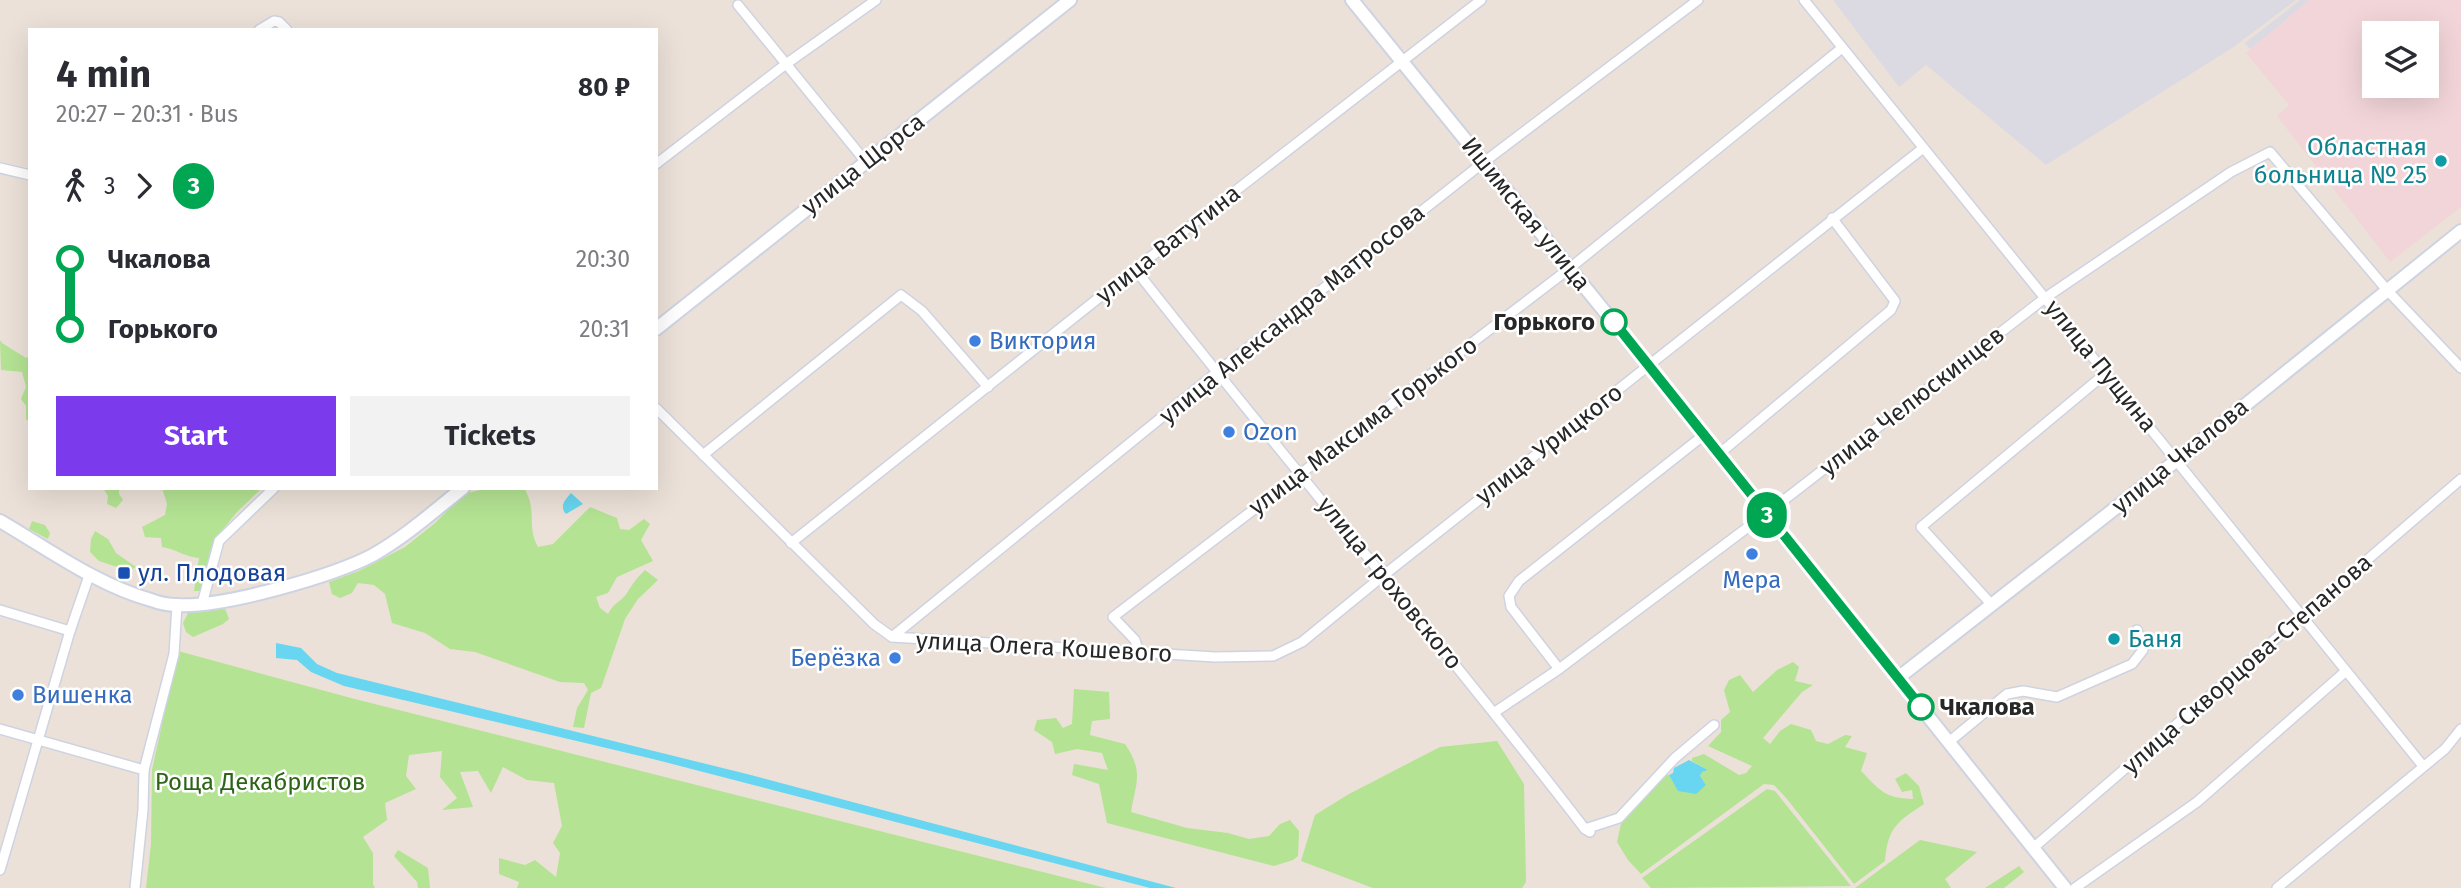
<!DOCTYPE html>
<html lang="en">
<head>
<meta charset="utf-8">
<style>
  body { margin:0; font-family:"Fira Sans",sans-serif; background:#f2f2f3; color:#2b2b33; height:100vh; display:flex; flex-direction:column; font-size:26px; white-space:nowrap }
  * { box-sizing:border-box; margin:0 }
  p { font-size:23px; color:#7c7c81 }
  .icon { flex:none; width:38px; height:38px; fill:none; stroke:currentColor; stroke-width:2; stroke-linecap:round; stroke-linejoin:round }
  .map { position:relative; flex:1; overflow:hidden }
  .panel { position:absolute; left:28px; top:28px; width:630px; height:462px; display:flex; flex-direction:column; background:#fff; border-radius:0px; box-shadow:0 7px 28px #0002 }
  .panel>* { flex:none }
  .badge { padding:0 14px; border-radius:23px; font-size:24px; line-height:46px }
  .buttons { position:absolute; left:2362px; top:21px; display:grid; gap:14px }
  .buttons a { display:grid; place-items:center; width:77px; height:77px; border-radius:0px; background:#fff; box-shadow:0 7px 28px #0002; font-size:35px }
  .map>.badge { position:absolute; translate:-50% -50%; box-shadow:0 0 0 4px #fff }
  .legs { display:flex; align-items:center; gap:10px; height:77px; padding:0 28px; font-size:23px }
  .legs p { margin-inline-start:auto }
  .head { display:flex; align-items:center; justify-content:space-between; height:119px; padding:0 28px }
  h1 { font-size:38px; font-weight:700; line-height:52px }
  .button { display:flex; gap:14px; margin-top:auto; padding:14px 28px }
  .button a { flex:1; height:80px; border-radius:0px; background:#7c3aed; color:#fff; font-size:28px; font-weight:700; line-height:80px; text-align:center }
  .button a+a { background:#f2f2f3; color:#2b2b33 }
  ul { padding:0 28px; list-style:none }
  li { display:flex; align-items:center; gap:24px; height:70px; font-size:26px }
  li i { display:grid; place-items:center; width:10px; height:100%; margin:0 9px; background:currentColor }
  li i::after { content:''; width:18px; height:18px; margin:-9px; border:5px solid; border-radius:50%; background:#fff }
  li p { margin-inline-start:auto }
  li:first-child i { background:linear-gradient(#0000 50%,currentColor 0) }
  li:last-child i { background:linear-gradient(currentColor 50%,#0000 0) }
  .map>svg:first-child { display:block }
</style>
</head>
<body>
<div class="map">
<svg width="2461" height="888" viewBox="0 0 2461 888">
  <rect width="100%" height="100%" fill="#ebe1d8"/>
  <g fill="#dbd9e2">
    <polygon points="1833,0 2296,0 2232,48 2046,165 1926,65 1899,87"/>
    <polygon points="2300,0 2313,0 2250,49 2245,43"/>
  </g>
  <path fill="#f2d5d8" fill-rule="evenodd" d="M 2309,0 L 2461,0 L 2461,207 L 2390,262 L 2277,116 L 2289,105 L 2246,53 ZM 2375,33 L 2427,33 L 2427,86 L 2375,86 Z"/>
  <g fill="#b4e393">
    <polygon points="0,340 2,343 26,358 30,356 30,423 26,419 26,406 21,399 26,387 22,372 1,370"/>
    <polygon points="103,488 119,488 119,494 123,500 116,508 107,504 108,496"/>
    <path d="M 162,488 L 262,488 L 237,512 L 219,534 L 202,591 L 194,591 L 199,558 C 185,557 176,549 162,547 L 161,538 L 145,537 L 142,527 L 165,515 L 167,504 Z"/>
    <path d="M 488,488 L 524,488 C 538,511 526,526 538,547 L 553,544 L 590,507 L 617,518 L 620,529 L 629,530 L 644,519 L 650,524 L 641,540 L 653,561 L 617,577 L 608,593 L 596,597 L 600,608 L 608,614 C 614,602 621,602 627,593 C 634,582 635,580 645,570 L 658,580 L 638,599 L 625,619 L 601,688 L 591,693 L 584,728 L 573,727 L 577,708 L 588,690 L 584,683 L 560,682 L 475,652 L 450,649 L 425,633 L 392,623 L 385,594 L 374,585 L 358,583 L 352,593 L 340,598 L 332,594 L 329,582 L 359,571 L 405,547 L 435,523 L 464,494 Z"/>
    <polygon points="32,521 45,525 50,533 48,539 29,529"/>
    <polygon points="95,531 108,539 116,553 136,567 129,571 99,561 90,552 91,539"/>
    <polygon points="224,606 229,619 223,624 193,637 186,632 183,623 189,611"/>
    <polygon points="178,651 351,698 1106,888 517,888 519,882 499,874 499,858 525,865 535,860 556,877 560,853 553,843 562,826 554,783 527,780 503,767 491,793 478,771 460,772 473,807 442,810 457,798 440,777 442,751 409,755 406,776 416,789 385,803 387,820 363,837 373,853 373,884 375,888 146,888 151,844 152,770"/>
    <path d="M 1793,662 L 1799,667 L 1795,681 L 1813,685 L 1802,692 L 1763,738 L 1770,744 L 1780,731 L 1791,724 L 1811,730 L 1816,741 L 1828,744 L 1845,735 L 1852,736 L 1845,747 L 1867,753 L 1861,771 C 1881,791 1884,798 1913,799 L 1912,790 L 1902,792 L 1895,779 L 1906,773 L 1919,786 L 1924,804 C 1897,822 1888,827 1885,861 L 1854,884 L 1787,799 L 1774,785 L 1764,784 L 1641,874 L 1628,860 L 1617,842 L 1621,824 L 1663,776 L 1669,775 L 1679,791 L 1706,785 L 1700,777 L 1701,772 L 1708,770 L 1692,761 L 1692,758 L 1704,754 L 1739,775 L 1746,773 L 1752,766 L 1708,746 L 1721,732 L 1721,720 L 1730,712 L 1724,690 L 1729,680 L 1740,675 L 1753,692 L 1777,670 Z"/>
    <path d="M 1074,689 L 1109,692 L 1110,719 L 1092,721 L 1090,735 L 1125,744 C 1144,772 1136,782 1131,812 L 1187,828 L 1228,833 L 1249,839 L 1269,836 L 1280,824 L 1290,820 L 1299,831 L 1298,856 L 1293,860 L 1274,866 L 1107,823 L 1099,784 L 1072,775 L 1074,764 L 1108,770 L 1102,753 L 1077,749 L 1055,754 L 1052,742 L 1034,730 L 1037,720 L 1056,718 L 1063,728 L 1072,724 Z"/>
    <polygon points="1497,741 1524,784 1526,882 1522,888 1373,888 1301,861 1315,815 1349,794 1440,747"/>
    <polygon points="1767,789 1775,791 1851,886 1651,888 1642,878"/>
    <polygon points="1920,840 1977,852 1945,879 1951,888 1855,888"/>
    <polygon points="398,850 428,868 430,888 418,888 417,882 394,856"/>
    <polygon points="2019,866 2024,872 2004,888 1985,888"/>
  </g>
  <g fill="#68d6f0">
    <path d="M 571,493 L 583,504 L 566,514 C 559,506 565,500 571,493 Z"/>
    <polygon points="276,643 301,648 317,664 337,673 747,774 1176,888 1150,888 653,759 344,686 311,672 297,660 276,658"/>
    <polygon points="1689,760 1708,770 1702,772 1700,776 1706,785 1696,794 1678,791 1669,775 1673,773 1674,768"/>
  </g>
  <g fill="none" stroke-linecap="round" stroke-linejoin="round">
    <defs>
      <g id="street">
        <path d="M 1804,0 C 2009,256 2217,510 2423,766"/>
        <polyline points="738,5 866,162"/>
        <polyline points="259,30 274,21 279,22 287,30"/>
        <polyline points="656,164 786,64 876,0"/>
        <polyline points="0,168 30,175"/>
        <path d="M 1135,269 C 1283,458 1439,639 1585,829 L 1590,832"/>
        <polyline points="656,408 874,624 892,637 1215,657 1273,656 1302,642 1384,575 1922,149"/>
        <polyline points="1719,454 1891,310 1895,301 1832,218"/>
        <polyline points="703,455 901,295 922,311 988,387"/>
        <polyline points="791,543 1135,269 1481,0"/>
        <polyline points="202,604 219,541 274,488"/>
        <polyline points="1992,605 1921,527 2106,373"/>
        <polyline points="0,610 70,631"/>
        <polyline points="892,637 1216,373 1484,162 1698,0"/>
        <polyline points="1139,653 1135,640 1113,617 1570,268 1842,48"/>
        <polyline points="1559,669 1511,607 1509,596 1519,581 1704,435"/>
        <polyline points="1495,712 1559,669 1784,500 2045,298 2231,172 2270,152 2387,290 2461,368"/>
        <polyline points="0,729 144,770"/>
        <polyline points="1950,741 2007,694 2023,691 2057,697 2132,664 2143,650 2137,630"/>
        <polyline points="1585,829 1619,818 1675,758 1714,725"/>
        <polyline points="2033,848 2461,479"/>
        <polyline points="0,870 70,631 90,573"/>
        <polyline points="135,888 143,810 144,770 174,654 177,605"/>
        <polyline points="2075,888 2197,802 2346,671"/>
        <polyline points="2277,888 2445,749 2461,729"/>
      </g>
      <g id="secondary">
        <polyline points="1352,0 1648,365 2065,888"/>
        <polyline points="656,329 1070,0"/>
        <path d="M 0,521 C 48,549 97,585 151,600 C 159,603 169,605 177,605 C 222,608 333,576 373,555 C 405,537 434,511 463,488"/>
        <polyline points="1898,678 2177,460 2461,231"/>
      </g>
    </defs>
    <use href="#street" stroke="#ced3e1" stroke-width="12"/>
    <use href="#secondary" stroke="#ced3e1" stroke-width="16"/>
    <use href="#street" stroke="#fff" stroke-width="9"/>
    <use href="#secondary" stroke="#fff" stroke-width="12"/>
  </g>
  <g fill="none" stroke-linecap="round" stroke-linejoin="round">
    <defs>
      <polyline id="line-1" points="1614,322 1921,707"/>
    </defs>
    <use href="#line-1" stroke="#fff" stroke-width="16"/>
    <use href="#line-1" stroke="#00a651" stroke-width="10"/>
  </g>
  <g fill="#0f9aa8" stroke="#fff" stroke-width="2.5">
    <circle cx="2441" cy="161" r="7"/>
    <circle cx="2114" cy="639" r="7"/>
  </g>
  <g fill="#fff" stroke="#00a651" stroke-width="3.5">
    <circle cx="1614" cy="322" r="12"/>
    <circle cx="1921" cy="707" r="12"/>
  </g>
  <g fill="#3f7fe0" stroke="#fff" stroke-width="2.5">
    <circle cx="975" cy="341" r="7"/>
    <circle cx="1229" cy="432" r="7"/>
    <circle cx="1752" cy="554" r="7"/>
    <circle cx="895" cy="658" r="7"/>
    <circle cx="18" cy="695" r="7"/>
  </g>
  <rect fill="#1a4fb4" stroke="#fff" stroke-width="2.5" x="117" y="566" width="14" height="14" rx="3.5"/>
  <g text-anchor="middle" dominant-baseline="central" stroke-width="5" stroke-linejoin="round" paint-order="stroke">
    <g font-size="24" fill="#0d838f" stroke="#fff" text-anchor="end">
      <text x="2427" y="147">Областная<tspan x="2427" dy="28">больница № 25</tspan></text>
      <text x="2128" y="639" text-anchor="start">Баня</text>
    </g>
    <g font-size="24" fill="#272727" stroke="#fff">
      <text transform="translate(863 164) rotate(-38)">улица Щорса</text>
      <text transform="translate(1526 214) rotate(51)">Ишимская улица</text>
      <text transform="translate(1168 244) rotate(-38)">улица Ватутина</text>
      <text transform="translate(1292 314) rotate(-39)">улица Александра Матросова</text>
      <text transform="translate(2101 366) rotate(51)">улица Пущина</text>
      <text transform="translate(1912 401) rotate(-38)">улица Челюскинцев</text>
      <text transform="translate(1363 426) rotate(-37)">улица Максима Горького</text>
      <text transform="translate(1549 444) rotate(-38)">улица Урицкого</text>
      <text transform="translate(2180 456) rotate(-39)">улица Чкалова</text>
      <text transform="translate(1390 583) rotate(51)">улица Гроховского</text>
      <text transform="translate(1044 647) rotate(3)">улица Олега Кошевого</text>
      <text transform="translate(2247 664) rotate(-41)">улица Скворцова-Степанова</text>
    </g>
    <g font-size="24" font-weight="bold" fill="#272727" stroke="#fff" text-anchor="end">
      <text x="1595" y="322">Горького</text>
      <text x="1940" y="707" text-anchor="start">Чкалова</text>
    </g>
    <g font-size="24" fill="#366cbe" stroke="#fff" text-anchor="start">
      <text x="989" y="341">Виктория</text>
      <text x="1243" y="432">Ozon</text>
      <text x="1752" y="580" text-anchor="middle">Мера</text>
      <text x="881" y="658" text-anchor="end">Берёзка</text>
      <text x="32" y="695">Вишенка</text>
    </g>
    <g font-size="24" fill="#164399" stroke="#fff" text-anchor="start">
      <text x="138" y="573">ул. Плодовая</text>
    </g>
    <g font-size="24" fill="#2d6418" stroke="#fff">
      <text x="260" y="782">Роща Декабристов</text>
    </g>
  </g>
</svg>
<div class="buttons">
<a><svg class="icon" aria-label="layers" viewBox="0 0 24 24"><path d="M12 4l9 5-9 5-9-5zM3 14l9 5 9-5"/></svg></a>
</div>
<b class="badge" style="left:1767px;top:515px;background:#00a651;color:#fff">3</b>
<section class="panel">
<div class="head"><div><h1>4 min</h1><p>20:27 – 20:31 · Bus</p></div><b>80 ₽</b></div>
<div class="legs"><svg class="icon" aria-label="walk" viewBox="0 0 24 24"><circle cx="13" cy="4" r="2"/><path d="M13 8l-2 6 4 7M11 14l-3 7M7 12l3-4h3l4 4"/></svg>3<svg class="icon" aria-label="forward" viewBox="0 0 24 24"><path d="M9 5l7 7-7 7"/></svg><b class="badge" style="background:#00a651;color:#fff">3</b></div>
<ul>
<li><i style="color:#00a651"></i><b>Чкалова</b><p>20:30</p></li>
<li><i style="color:#00a651"></i><b>Горького</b><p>20:31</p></li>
</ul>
<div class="button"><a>Start</a><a>Tickets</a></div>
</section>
</div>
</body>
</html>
